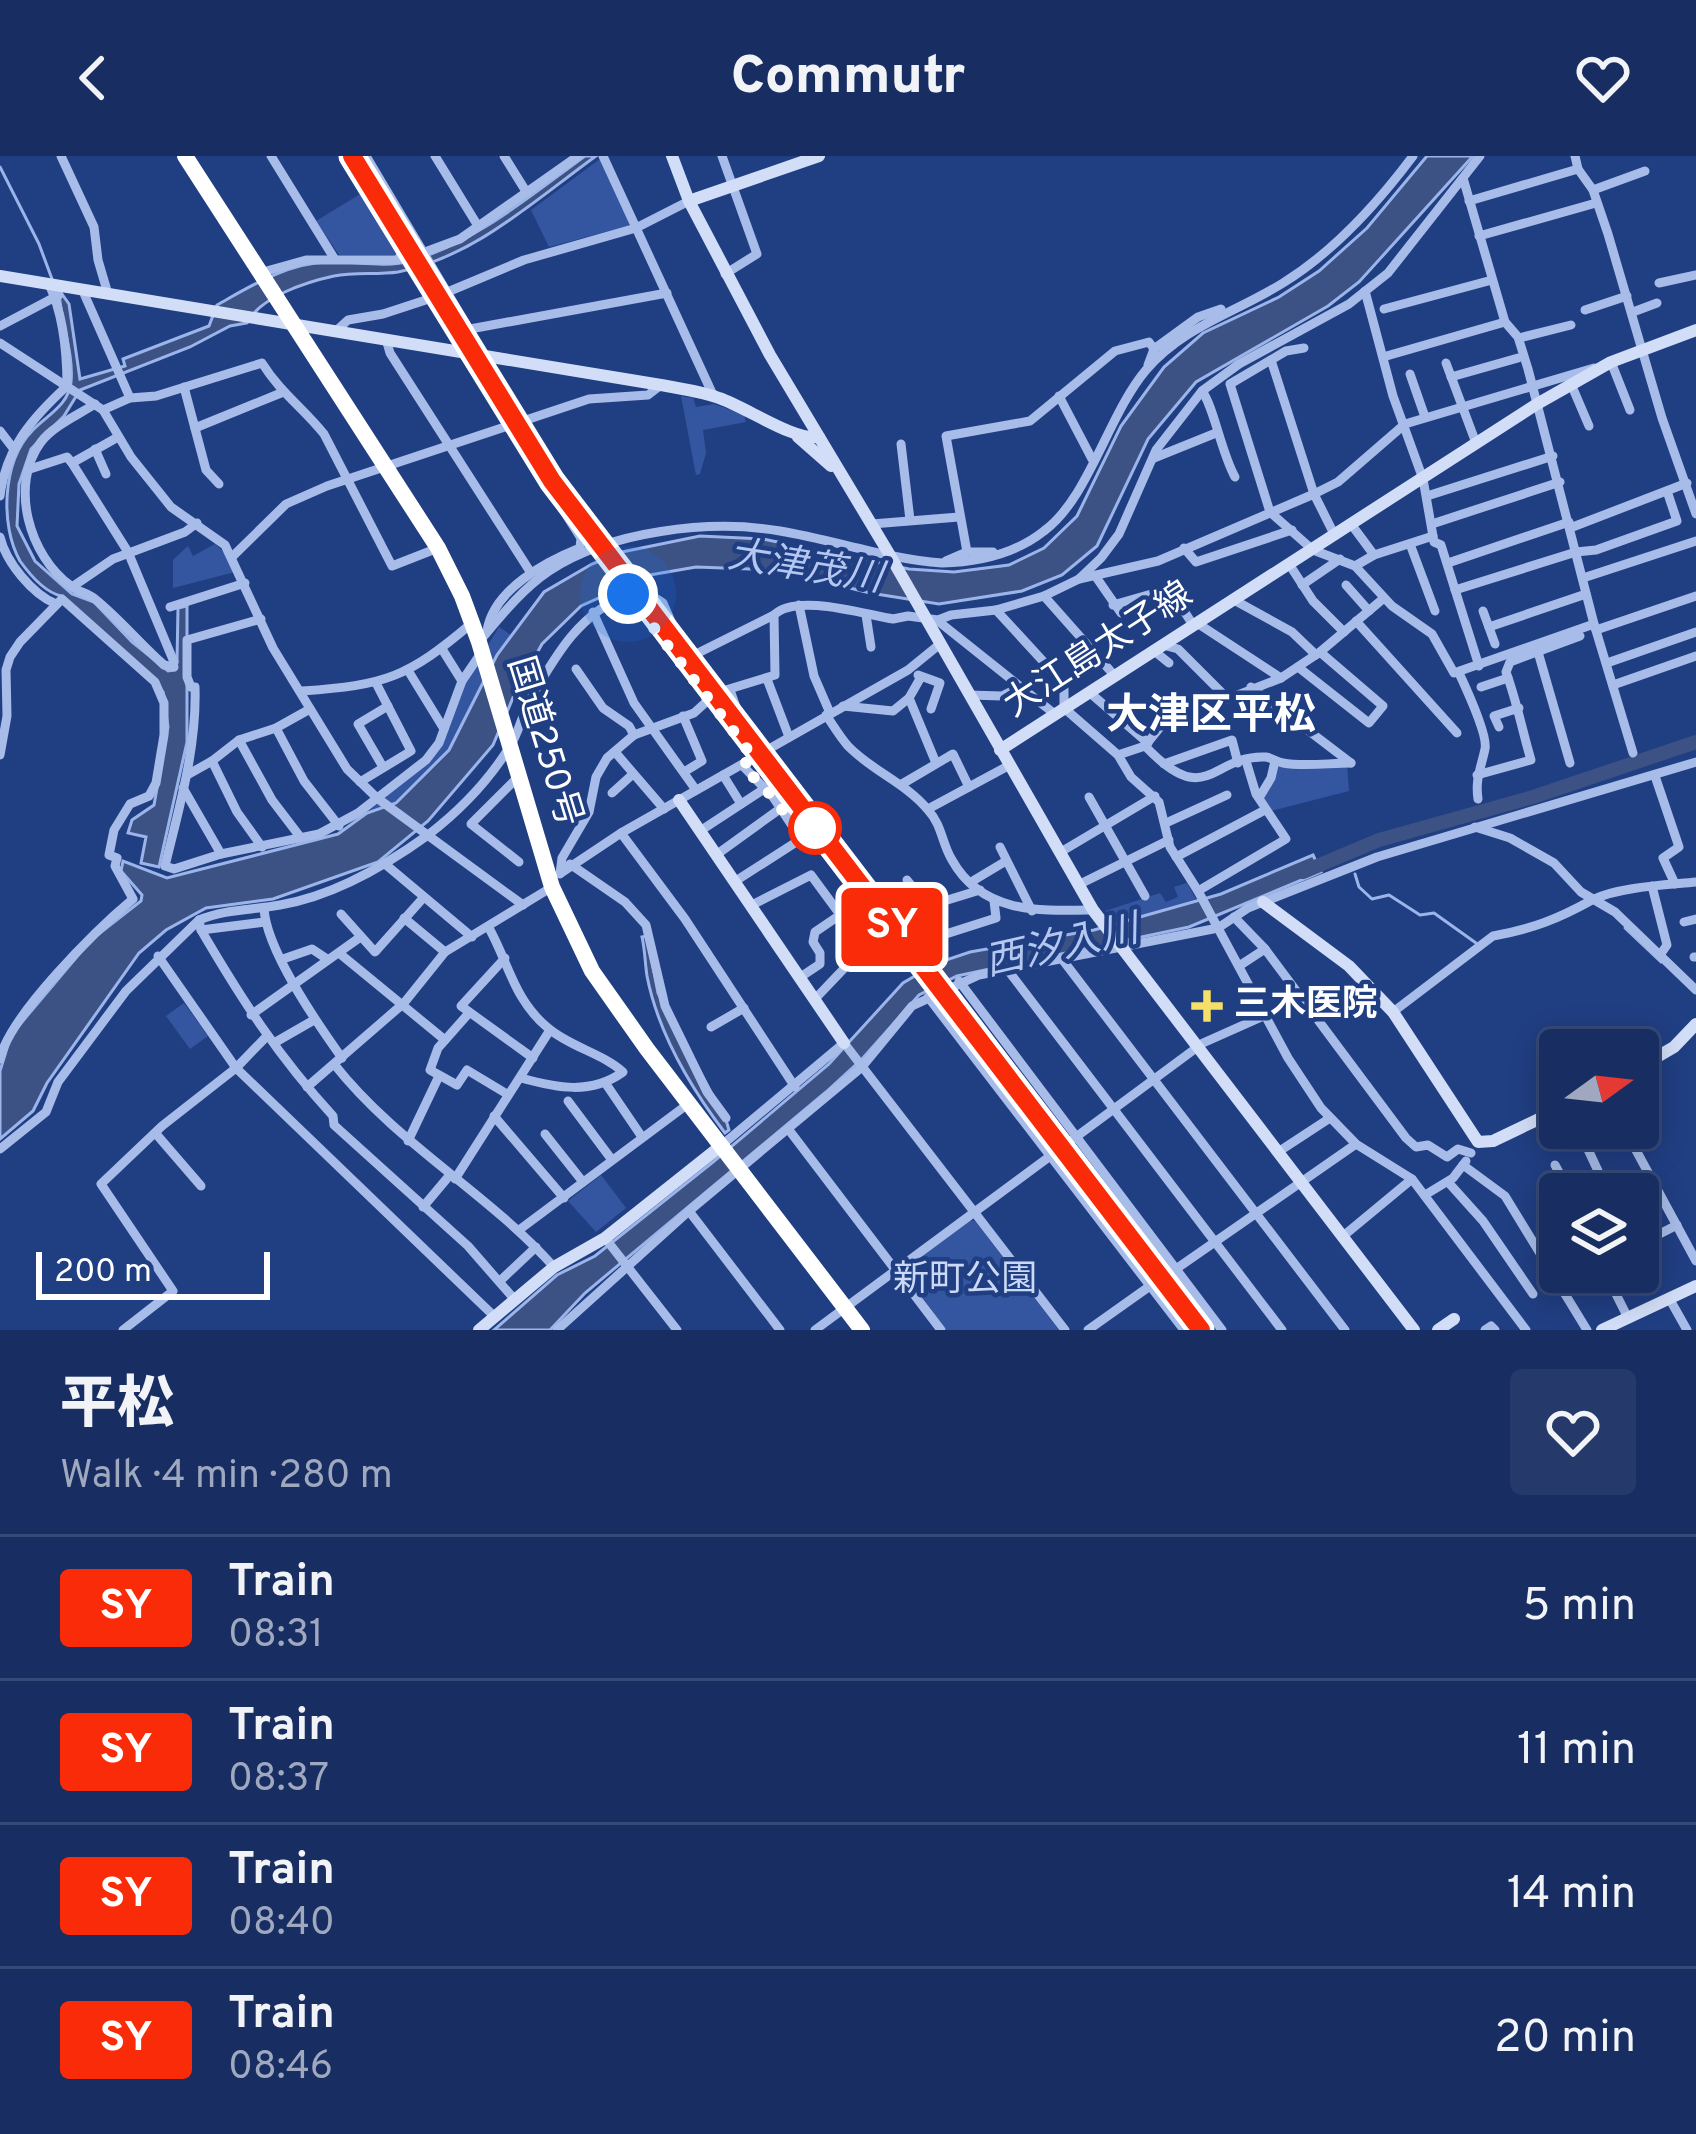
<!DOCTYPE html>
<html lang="en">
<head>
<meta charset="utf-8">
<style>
  body { margin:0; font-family:Overpass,"Noto Sans JP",sans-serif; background:#253a6b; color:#f1f3f6; height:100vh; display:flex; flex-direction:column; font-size:45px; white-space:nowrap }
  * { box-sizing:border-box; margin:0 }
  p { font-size:39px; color:#9fa8be }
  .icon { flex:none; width:66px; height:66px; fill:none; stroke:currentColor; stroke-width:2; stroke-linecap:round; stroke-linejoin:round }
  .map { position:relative; height:1174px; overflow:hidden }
  .panel { display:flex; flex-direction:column; background:#182e62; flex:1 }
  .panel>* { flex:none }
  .badge { padding:0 24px; border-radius:9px; font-size:42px; line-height:78px }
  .needle { width:78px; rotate:75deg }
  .tools { position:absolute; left:1539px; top:873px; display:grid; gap:24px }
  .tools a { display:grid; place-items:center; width:120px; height:120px; border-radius:12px; background:#182e62; box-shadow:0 6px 30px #0003,0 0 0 3px #364a77; font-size:60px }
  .scale { position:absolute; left:36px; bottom:30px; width:234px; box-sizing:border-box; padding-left:12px; border:6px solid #fff; border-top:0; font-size:33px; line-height:42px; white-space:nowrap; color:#fff; -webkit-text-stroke:9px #203e82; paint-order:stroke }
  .you { position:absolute; width:60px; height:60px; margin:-30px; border:9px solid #fff; border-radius:50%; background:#1a73e8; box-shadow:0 0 0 18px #1a73e833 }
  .map>.badge { position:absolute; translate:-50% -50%; box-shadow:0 0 0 6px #fff }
  .round { display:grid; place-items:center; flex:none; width:126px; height:126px; border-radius:12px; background:#253a6b }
  .overview { display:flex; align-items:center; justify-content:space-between; height:204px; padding:0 60px }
  h1 { font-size:57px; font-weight:800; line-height:90px }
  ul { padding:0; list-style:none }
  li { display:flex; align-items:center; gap:36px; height:144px; padding:0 60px; border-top:3px solid #364a77 }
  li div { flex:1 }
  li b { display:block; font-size:45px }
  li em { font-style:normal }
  li .badge { min-width:132px; font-weight:700; text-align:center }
  header { display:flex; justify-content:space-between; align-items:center; height:156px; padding:0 60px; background:#182e62; font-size:54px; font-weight:800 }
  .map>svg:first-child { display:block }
</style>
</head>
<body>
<header><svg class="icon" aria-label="back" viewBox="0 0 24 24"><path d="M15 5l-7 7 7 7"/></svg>Commutr<svg class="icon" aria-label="heart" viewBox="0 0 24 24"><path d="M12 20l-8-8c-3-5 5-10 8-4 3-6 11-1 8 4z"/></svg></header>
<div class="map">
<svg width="1696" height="1174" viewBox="0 0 1696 1174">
  <rect width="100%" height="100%" fill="#203e82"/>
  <g fill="#3456a0">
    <polygon points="600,3 630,65 628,70 549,91 531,54"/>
    <polygon points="362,37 398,95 395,99 339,99 316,65"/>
    <polygon points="681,240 693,242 696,251 714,248 744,259 746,266 703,274 706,297 700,318 696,319"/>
    <polygon points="215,388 225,397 235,416 173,432 173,404 188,390 193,400"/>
    <path d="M 499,471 L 511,479 C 468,540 450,638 367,657 L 436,596 L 464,528 Z"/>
    <polygon points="1272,606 1347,607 1349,635 1271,655 1258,638 1269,622"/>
    <polygon points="1187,727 1196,743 1116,767 1105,755 1160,737 1166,746 1178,741 1174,731"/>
    <polygon points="184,847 208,880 190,893 166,860"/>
    <polygon points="601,1019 626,1052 596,1076 568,1045"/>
    <polygon points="969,1064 975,1065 1059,1174 946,1174 903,1114"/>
  </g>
  <g fill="#3c5184" stroke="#9bb5ea" stroke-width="3">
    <path d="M 585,0 L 596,0 C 535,44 474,101 398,116 C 377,119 355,116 334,120 C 306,126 260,141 247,167 L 230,170 L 190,191 L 80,234 L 64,260 L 31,293 L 19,328 L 17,370 L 35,405 L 72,438 L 94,446 L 132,486 L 168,515 L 175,514 L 177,506 L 178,452 L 187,450 L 187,586 L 159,711 L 141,707 L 146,681 L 128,677 L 132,664 L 154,649 L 168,571 L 163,536 L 61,440 C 45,436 30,419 20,405 C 0,370 2,306 32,275 C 46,260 69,249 71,226 C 74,197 60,164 59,134 L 69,148 L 80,223 L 125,210 L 123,203 L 209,170 L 217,149 C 251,130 287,107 328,106 C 355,105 384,112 411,105 C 477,85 530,40 585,0 Z"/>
    <polygon points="1427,0 1473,0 1359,126 1328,150 1196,226 1148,283 1097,390 1062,419 1022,435 939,448 870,437 777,414 696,411 650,419 581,450 542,488 515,537 493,589 428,665 378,706 273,743 206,752 166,774 139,797 47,927 33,955 0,983 0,915 11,879 91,784 141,745 142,739 121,715 123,705 167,722 338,678 367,657 396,647 449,594 497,499 544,436 592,408 622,396 700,380 763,383 909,413 954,416 1009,409 1044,392 1077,360 1121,270 1164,211 1203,177 1279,141 1319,115 1367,72"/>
    <polygon points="1313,699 1321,716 1189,771 957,820 919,839 862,903 826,936 585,1137 550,1174 494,1174 557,1119 595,1100 713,1006 829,908 903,827 937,807 970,796 1094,774 1161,755 1221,738"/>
    <path d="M 647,780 L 658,837 L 726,964 L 729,974 L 725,977 C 691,932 658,877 647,820 C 645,807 645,794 642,781 Z"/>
  </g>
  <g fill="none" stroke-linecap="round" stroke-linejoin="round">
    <g stroke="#9bb5ea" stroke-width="3">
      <polyline points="0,11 39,88 52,123"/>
      <polyline points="1355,718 1359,731 1372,743 1389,739 1420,759 1434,757 1476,787"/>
      <polyline points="1625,772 1661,806"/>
    </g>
    <polyline stroke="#3c5184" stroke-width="14" points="1303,716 1379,684 1533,641 1696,586"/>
    <g stroke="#a7bce8" stroke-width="9">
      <polyline points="61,0 94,71 98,104 108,138"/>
      <polyline points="271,0 334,102"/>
      <polyline points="366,0 485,200"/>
      <polyline points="435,0 478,70"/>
      <polyline points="504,0 527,37"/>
      <polyline points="603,0 713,239"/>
      <polyline points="722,0 757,98 725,118"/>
      <polyline points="1575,0 1578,13 1593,34 1608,78 1662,262 1696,358"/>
      <polyline points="1463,22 1505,166 1518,181 1528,213 1594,468 1633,597"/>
      <polyline points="1593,34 1645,15"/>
      <polyline points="1469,45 1578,13"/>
      <polyline points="1479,80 1596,47"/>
      <polyline points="425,96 460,83 578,0"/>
      <polyline points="263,116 306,104 397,104 403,97 344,0"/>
      <polyline points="1659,127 1696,119"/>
      <polyline points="82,133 130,242"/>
      <polyline points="1365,135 1393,240 1423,323 1434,386 1441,389 1479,510"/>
      <polyline points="1384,153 1492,124"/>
      <polyline points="1585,154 1627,140"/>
      <polyline points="1633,156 1657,147"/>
      <polyline points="0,170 59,139"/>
      <polyline points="470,173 667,137"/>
      <polyline points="337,174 348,164 383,158 438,140 524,104 636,72 689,45"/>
      <polyline points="1519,182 1571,169"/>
      <polyline points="386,183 390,197 531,417"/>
      <polyline points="0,187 103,254 131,301 171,351 225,389 273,492 347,613 377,642 523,749"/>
      <polyline points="1304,192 1286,195 1230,228 1270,356 1313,394 1355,410 1392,450 1432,478 1454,517 1594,468"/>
      <polyline points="1154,193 1198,161 1221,153"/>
      <path d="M 462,196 L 581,382 L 580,392 C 545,406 493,434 487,475"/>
      <polyline points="1383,201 1505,166"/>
      <polyline points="1271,204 1314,338 1334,378"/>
      <polyline points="1611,206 1630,254"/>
      <polyline points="1446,207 1476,287"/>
      <polyline points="1410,218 1425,261"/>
      <polyline points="1451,221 1518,202"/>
      <polyline points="1571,228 1589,270"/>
      <polyline points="184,231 206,314 219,328"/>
      <path d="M 1202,235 C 1214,251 1221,296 1235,321"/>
      <polyline points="1059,240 1092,303"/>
      <path d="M 95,248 C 78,259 53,270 41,286 C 9,329 29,400 71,430 C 78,436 88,437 95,443 C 120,463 140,488 164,509 L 174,511"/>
      <path d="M 103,254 L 130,242 L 156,240 L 262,207 C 280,236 303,252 324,278 L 392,410 L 438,392"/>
      <polyline points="195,272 281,237"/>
      <polyline points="0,275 13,292"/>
      <polyline points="901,288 910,364"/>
      <polyline points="95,293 106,318"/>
      <polyline points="1154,302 1216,277"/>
      <polyline points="72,307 118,281"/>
      <polyline points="30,313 67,301 72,307 128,396 174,506"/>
      <path d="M 0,340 C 6,292 32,262 67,230 C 67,196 64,160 49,128"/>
      <polyline points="1427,340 1553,300"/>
      <polyline points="872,368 959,361"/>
      <polyline points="1351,368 1374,399"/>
      <polyline points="1432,368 1560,326"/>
      <polyline points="1570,372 1687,327"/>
      <path d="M 0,381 C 6,406 32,438 56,448"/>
      <polyline points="1410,388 1435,455"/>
      <polyline points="1184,392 1196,406 1292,374"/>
      <polyline points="967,396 946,280 1030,265 1115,195 1149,186 1154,193 1148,209"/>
      <polyline points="232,401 286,348 327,330 589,243 648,239 661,229"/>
      <polyline points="946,405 967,396 993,396"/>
      <polyline points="1448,407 1569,366"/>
      <polyline points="1289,408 1313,445 1344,476"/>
      <polyline points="1355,410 1374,399 1433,380"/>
      <polyline points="1096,421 1121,457"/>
      <polyline points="1583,422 1696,385"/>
      <polyline points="1079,423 1158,405 1314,338 1338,326 1405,268 1594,212"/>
      <polyline points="1302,429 1340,403"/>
      <polyline points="1346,429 1369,455"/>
      <polyline points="72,431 113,403 185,376 197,367"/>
      <polyline points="1455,434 1576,396 1596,394 1677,365 1667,335"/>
      <polyline points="1044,440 1114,519"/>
      <polyline points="1234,444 1292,476 1316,499"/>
      <polyline points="799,449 814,520 830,557"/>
      <polyline points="1113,449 1162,435 1177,444 1193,469"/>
      <polyline points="170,451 245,427"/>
      <polyline points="638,451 657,443 663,447 676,477 699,503 716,537"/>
      <polyline points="996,454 1064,528 1064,552 1118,599 1131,621 1159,646 1170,691 1198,735 1288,902 1321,952 1356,988 1412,1023 1526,1174"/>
      <polyline points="1483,455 1495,488"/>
      <polyline points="593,456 634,547 696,634"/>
      <polyline points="866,459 871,491"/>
      <path d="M 261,463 L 187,484 L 187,521 L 191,531 L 195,531 C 197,592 179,652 165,710 L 174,713 L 221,698 L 319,678 L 358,657 L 426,604 L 439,587 L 462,525 L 481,497"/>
      <polyline points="938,465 1056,559"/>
      <polyline points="1356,465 1457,577"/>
      <polyline points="1197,467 1281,522"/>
      <polyline points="1489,471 1586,438"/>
      <polyline points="1596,474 1696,440"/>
      <path d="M 479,486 C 501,460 521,434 549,415 C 609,375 710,363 780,375 C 834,384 887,403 942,407 C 978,406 1015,398 1044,375 C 1089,342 1108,259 1146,214 C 1184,170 1235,157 1283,127 C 1335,95 1377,48 1413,0"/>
      <polyline points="1163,489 1178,493 1227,542"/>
      <polyline points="442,493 462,525"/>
      <polyline points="1153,494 1169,507"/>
      <polyline points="1538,496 1570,607"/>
      <polyline points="694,499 774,459"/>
      <polyline points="1607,507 1696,476"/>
      <polyline points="1298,511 1369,567 1383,550 1320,496"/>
      <polyline points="576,513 603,552 629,570 634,579"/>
      <polyline points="409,516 444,573"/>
      <path d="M 1459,517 C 1466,532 1488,580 1485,593 C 1481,612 1475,623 1478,643"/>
      <polyline points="918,519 940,527 931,553"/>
      <polyline points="767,523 789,581"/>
      <polyline points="1613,529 1696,500"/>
      <polyline points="1251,531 1351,607"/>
      <polyline points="1481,531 1508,522"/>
      <polyline points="730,534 737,554 763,597"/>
      <path d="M 302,535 C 386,529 407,522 472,467"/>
      <polyline points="1089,536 1148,587"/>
      <polyline points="969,539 1002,540 1018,532"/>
      <polyline points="909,542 936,607"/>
      <polyline points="843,550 893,555 909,542 921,521"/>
      <path d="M 826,559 C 833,569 840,581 848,590 C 872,615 906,627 928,654 C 942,669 942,688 952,704 C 982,758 1040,755 1093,754"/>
      <polyline points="683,560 702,605 684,616"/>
      <polyline points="1499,571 1494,560 1519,552"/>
      <polyline points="276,572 304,625 339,670"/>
      <polyline points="239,584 272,644 301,682"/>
      <path d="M 1145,590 C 1208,656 1211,598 1266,601 C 1272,602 1277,606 1283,607 C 1304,611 1329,607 1351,607"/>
      <polyline points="615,596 664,653"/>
      <path d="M 0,599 L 7,560 L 6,514 L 10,501 L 20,486 L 62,443 L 155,526 L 164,547 L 164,579 L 156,627 L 149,640 L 130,648 L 114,674 L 109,699 L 117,702 L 115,710 L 133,743 C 97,773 9,860 0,903"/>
      <polyline points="1118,599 1145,590 1170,559 1207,551 1281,522 1320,496 1384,442"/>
      <polyline points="212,605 237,656 262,691"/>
      <polyline points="1164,608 1232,584 1238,607"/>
      <polyline points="383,611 358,568 388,550"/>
      <polyline points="187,619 212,605 239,584 276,572 310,553"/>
      <polyline points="723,619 741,648"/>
      <path d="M 1477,619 L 1531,604 C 1522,574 1517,546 1506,516 L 1510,506 L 1580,480"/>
      <polyline points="1655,620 1679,691 1663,702 1675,728"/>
      <polyline points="518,621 471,668 519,706"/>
      <polyline points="360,626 411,595 376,527"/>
      <polyline points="902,628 953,598 969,631"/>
      <polyline points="183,632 221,698"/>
      <polyline points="612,637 633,618"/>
      <polyline points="1089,641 1145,740"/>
      <polyline points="1259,642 1271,622 1275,605"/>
      <polyline points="928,653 1008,610"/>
      <polyline points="1166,667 1227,639"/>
      <polyline points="1475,671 1510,682 1554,707 1581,736 1615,756 1696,834"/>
      <polyline points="700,675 764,633"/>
      <polyline points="621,677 685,763 795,931"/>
      <polyline points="1000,691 1032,755"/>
      <polyline points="1059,697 1155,640"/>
      <polyline points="716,699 777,655"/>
      <polyline points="1176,701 1265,654"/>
      <polyline points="385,708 472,781"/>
      <polyline points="570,708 625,746 646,769 665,850 707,936 726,962"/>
      <polyline points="561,717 621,677 908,514 940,488"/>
      <path d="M 560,718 L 562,702 L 589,656 L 596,621 L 607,602 L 634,579 L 694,557 L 716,537 L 775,519 L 774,459 C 796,437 863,458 893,463 L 908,460 L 938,464 L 951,459 L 996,454 L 1044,440 L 1079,423 L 1101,402 L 1119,378 L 1156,294 L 1202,235 L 1239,208 L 1349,148 L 1388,117 L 1480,0"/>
      <polyline points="907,724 939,764 944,779"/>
      <polyline points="734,726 801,683 773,641 742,609"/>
      <polyline points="971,726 1006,705"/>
      <polyline points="1078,729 1169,684"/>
      <polyline points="1652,730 1667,789 1660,799"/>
      <polyline points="1198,735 1286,683 1256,638 1246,605"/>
      <polyline points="750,750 811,719 850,772"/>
      <polyline points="928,750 980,734"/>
      <path d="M 264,752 C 266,794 317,867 342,902"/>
      <polyline points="341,758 375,796 424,741"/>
      <polyline points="1234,761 1265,793 1406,982 1416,991 1428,989 1447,1001 1458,993 1471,997"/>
      <polyline points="404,762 445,796"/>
      <path d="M 199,764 L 201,774 C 242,844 278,900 333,960 L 334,969 L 468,1090 L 515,1144"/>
      <polyline points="1684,766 1696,763"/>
      <path d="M 489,772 C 509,808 514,844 548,872 C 570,891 602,897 623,916 C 591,939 557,932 521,922"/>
      <polyline points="201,774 265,766"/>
      <polyline points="927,784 996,762 994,745"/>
      <polyline points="339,797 445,884"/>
      <polyline points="158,800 236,912 495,1161"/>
      <polyline points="1694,801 1696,801"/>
      <polyline points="505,802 461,850 533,902"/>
      <polyline points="283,803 312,793 327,803"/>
      <polyline points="1062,803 1345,1174"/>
      <polyline points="1239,810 1265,793"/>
      <polyline points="1007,813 1282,1174"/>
      <polyline points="799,822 820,808 820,797 813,786 815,776 840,759"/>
      <polyline points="959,825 1222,1174"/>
      <polyline points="928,841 1184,1174"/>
      <polyline points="814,844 875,780"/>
      <path d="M 1393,856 L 1493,780 C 1532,773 1558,763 1592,744 C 1617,731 1667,729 1696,726"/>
      <polyline points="469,857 438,892 430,914 457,929 467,914 507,938"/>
      <polyline points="251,859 359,782"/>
      <polyline points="711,871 744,852"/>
      <polyline points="274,887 314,864"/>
      <path d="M 334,908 C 397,988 487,1036 554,1111"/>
      <polyline points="606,928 642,981"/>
      <polyline points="307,931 404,847 445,796 552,731"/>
      <polyline points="568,945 612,1004"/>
      <polyline points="494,960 564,1042"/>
      <polyline points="1578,972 1599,1017"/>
      <polyline points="1624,972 1696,1105"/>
      <polyline points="789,974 941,1174"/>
      <polyline points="545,978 583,1026"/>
      <polyline points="157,979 201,1030"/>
      <polyline points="408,985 439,920"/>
      <polyline points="722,989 844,887 1065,1174"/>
      <path d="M 0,993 L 46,956 L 58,926 L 126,835 L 199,764 C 225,753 253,754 280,749 C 333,740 385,710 428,679 C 458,656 488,625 509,592 C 519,577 522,558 531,542 C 556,499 579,458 628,438 L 754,602"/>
      <polyline points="1278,996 1330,962"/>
      <polyline points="1463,1009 1505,1040 1587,1174"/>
      <polyline points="1555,1009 1571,1038"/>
      <polyline points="455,1023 550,874"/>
      <polyline points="1448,1026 1483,1065 1533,1138"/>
      <polyline points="1425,1039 1453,1022 1466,1005"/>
      <polyline points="423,1051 449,1020"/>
      <polyline points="689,1055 780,1174"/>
      <polyline points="519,1074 688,948"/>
      <polyline points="1342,1081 1412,1023"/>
      <polyline points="605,1082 677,1174"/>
      <polyline points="1638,1089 1677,1069"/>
      <polyline points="1176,1113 1356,988"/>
      <polyline points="1605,1116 1627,1160"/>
      <polyline points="501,1124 536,1091"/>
      <polyline points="1669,1142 1687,1174"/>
      <polyline points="123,1174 173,1135 101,1028 162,970 236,912 266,881"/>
      <polyline points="557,1174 689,1055 862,911 912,850 979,819 1218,772 1248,752 1377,701 1696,606"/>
      <polyline points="815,1174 1203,887 1266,859"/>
      <polyline points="1088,1174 1150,1130"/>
      <polyline points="1485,1174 1491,1170 1495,1174"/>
    </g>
    <g stroke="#d2ddf7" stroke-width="12">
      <polyline points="672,0 689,45 770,199 888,396 1093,754 1414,1174"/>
      <polyline points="689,45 819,0"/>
      <path d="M 0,120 L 661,229 C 681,233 701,235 719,242 C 748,252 794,285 819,281"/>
      <polyline points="798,281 831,310"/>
      <polyline points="1000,594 1537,248 1611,206 1696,174"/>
      <polyline points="679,644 844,887"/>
      <polyline points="1263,746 1349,810 1393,856 1478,986 1493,985 1560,953"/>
      <polyline points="1638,912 1674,891 1696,868"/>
      <polyline points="479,1174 554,1111 605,1082 722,989"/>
      <polyline points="1438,1174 1454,1163"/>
      <polyline points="1602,1174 1696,1130"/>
    </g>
    <polyline stroke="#fff" stroke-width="16" points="185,0 438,392 462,440 479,486 552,731 592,815 647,893 862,1174"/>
    <polyline stroke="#fff" stroke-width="3" stroke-dasharray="21 9" stroke-linecap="butt" points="352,0 552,325 1200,1174"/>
  </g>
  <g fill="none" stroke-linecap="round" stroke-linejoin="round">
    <defs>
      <polyline id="line" points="352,0 552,325 1201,1174"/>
    </defs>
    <use href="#line" stroke="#fff" stroke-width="27"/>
    <use href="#line" stroke="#fa2b08" stroke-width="18"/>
    <polyline stroke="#fff" stroke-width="12" stroke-dasharray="0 21.6" points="628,438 754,602 742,609 773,641 800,678 815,672"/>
  </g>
  <circle fill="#fff" stroke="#fa2b08" stroke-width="6" cx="815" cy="672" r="24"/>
  <path fill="#f5df68" stroke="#203e82" stroke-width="4.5" d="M1201 832h12v12h12v12h-12v12h-12v-12h-12v-12h12z"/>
  <g text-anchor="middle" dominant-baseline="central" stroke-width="9" stroke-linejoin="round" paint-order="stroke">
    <g font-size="36" fill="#fff" stroke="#203e82">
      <text transform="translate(1099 495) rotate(-33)">大江島太子線</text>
      <text transform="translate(543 586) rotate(73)">国道250号</text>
    </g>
    <g font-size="36" font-weight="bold" fill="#fff" stroke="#203e82" text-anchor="start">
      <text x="1234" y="850">三木医院</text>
    </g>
    <g font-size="36" fill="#cbd9f6" stroke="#203e82">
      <text x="965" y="1125">新町公園</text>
    </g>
    <g font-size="39" font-style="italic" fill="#b3c7f0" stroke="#203e82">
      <text transform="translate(805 413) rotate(9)">大津茂川</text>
      <text transform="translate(1062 792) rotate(-13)">西汐入川</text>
    </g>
    <g font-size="42" font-weight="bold" fill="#fff" stroke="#203e82">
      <text x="1211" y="561">大津区平松</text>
    </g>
  </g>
</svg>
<div class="tools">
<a><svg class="needle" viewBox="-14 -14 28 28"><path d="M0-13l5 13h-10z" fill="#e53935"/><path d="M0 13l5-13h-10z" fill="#9fa8be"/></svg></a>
<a><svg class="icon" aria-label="layers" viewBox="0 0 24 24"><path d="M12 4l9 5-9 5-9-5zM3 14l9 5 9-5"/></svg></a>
</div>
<div class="scale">200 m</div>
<div class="you" style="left:628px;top:438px"></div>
<b class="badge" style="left:892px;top:771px;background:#fa2b08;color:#fff">SY</b>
</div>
<section class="panel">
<div class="overview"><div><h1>平松</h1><p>Walk · 4 min · 280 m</p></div><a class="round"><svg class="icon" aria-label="heart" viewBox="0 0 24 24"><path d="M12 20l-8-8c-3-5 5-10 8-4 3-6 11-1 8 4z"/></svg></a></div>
<ul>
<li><span class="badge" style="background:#fa2b08;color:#fff">SY</span><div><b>Train</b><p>08:31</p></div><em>5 min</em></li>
<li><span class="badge" style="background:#fa2b08;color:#fff">SY</span><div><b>Train</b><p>08:37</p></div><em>11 min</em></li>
<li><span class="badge" style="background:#fa2b08;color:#fff">SY</span><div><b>Train</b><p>08:40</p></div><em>14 min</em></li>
<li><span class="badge" style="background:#fa2b08;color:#fff">SY</span><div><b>Train</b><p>08:46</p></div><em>20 min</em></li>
</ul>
</section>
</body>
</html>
